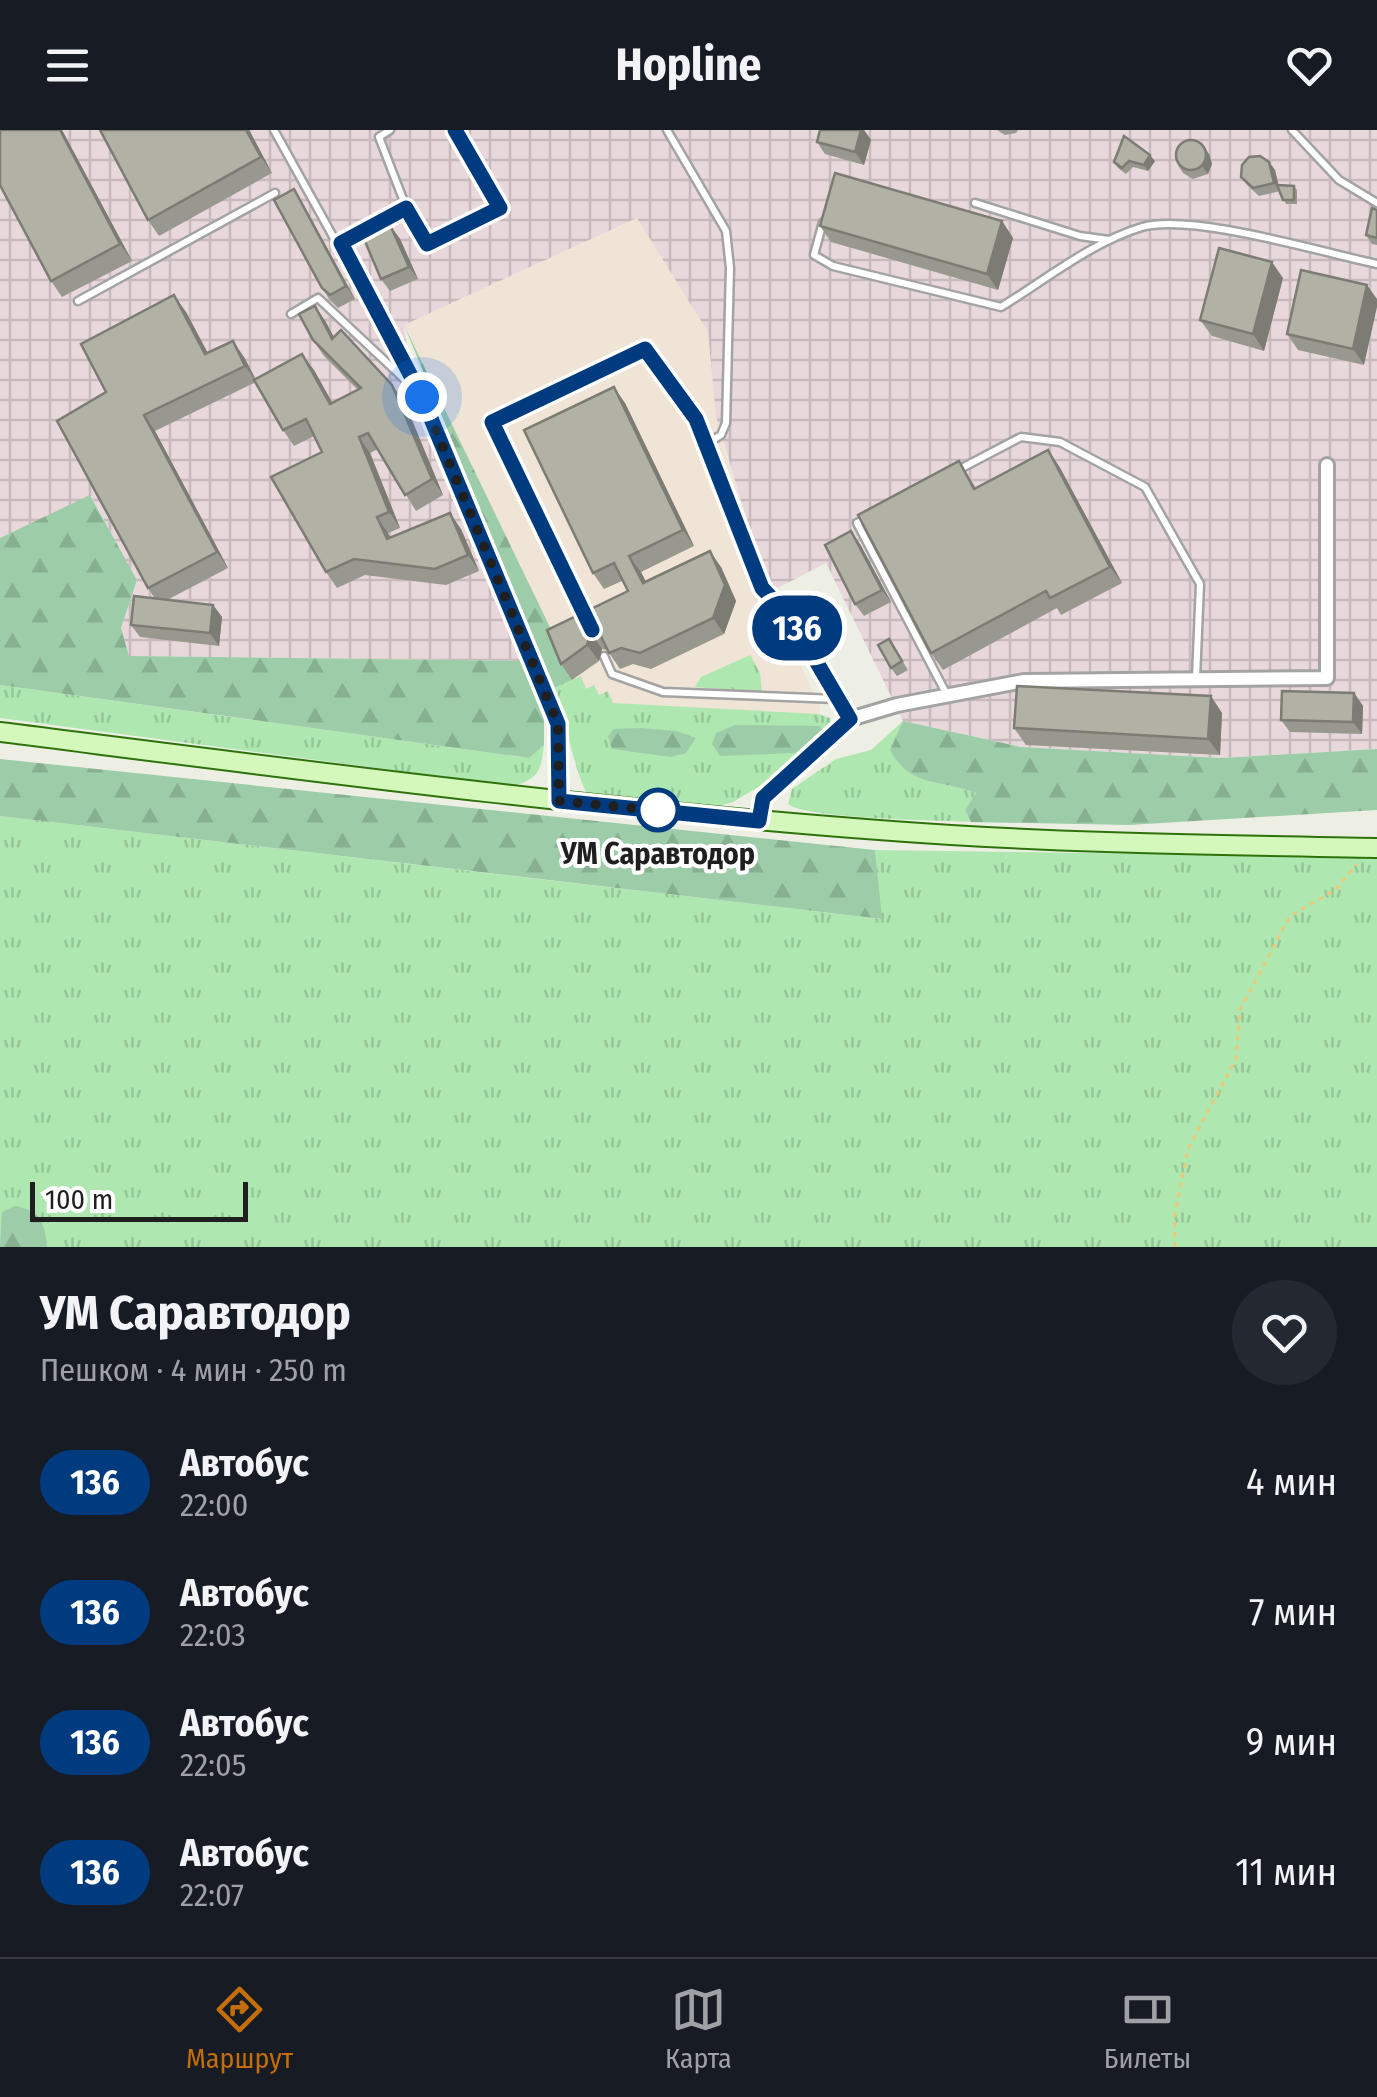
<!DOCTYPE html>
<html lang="ru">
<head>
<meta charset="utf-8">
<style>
  body { margin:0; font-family:"Fira Sans Condensed",sans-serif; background:#242831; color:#f1f3f6; height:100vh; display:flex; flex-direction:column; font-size:38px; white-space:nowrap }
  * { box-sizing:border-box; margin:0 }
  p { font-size:32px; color:#9ea1a6 }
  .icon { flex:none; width:55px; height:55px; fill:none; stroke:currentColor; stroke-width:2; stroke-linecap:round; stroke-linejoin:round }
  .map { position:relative; height:1117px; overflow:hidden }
  .details { display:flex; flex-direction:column; background:#171b24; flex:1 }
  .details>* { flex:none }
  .badge { padding:0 20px; border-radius:32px; font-size:35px; line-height:65px }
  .scale { position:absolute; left:30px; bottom:25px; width:218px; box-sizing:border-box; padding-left:10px; border:5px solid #1f1f1f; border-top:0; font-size:28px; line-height:35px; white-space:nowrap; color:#1f1f1f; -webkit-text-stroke:8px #fff; paint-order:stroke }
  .you { position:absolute; width:50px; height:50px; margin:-25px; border:8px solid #fff; border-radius:50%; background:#1a73e8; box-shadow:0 0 0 15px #1a73e833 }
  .map>.badge { position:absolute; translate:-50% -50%; box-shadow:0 0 0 5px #fff }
  .round { display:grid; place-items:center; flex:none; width:105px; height:105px; border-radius:52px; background:#242831 }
  .summary { display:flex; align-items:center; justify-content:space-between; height:170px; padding:0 40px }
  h1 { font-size:48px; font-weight:700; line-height:75px }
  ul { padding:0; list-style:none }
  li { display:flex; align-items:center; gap:30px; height:130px; padding:0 40px }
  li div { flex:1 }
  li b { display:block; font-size:38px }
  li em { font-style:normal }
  li .badge { min-width:110px; font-weight:700; text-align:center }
  header { display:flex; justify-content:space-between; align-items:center; height:130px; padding:0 40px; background:#171b24; font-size:45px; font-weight:700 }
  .menu { display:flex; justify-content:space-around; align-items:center; height:140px; border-top:2px solid #363941; background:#171b24; font-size:28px; color:#9ea1a6 }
  .menu a { display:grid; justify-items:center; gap:5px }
  .menu .current { color:#c56e09 }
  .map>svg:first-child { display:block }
</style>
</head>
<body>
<header><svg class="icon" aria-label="menu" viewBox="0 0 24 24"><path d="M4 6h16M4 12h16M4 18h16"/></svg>Hopline<svg class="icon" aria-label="heart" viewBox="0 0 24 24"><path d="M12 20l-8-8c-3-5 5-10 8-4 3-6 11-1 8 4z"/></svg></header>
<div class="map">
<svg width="1377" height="1117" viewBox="0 0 1377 1117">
  <defs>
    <pattern id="industrial-grid" width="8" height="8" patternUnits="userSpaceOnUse" patternTransform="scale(2.5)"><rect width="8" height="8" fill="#e8d8dc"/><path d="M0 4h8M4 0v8" fill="none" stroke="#c7b9bc"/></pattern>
    <pattern id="grass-tufts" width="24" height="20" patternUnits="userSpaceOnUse" patternTransform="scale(2.5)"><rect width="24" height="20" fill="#aee7b0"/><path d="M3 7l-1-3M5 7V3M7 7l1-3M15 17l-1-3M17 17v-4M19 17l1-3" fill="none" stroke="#95c697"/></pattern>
    <pattern id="forest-firs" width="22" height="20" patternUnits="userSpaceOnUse" patternTransform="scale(2.5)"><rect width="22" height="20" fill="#9ccda8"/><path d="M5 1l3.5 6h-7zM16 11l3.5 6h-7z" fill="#86b090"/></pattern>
  </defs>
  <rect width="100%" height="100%" fill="#edefe5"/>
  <polygon fill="#efe4d5" points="638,88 708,202 716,286 724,316 768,463 820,577 820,596 595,587 572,550 404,195"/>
  <polygon fill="url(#industrial-grid)" points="0,0 1377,0 1377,619 1221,628 1021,617 903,591 826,433 768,463 716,286 708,202 637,88 404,195 413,266 521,531 129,526 121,498 137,450 91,366 0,408"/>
  <g fill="url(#grass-tufts)">
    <polygon points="750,525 760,543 762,562 695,557 701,547"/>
    <path d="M 581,546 L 586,559 L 594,555 L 599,565 L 608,561 L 613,573 L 818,584 L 830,588 L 832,600 L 818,622 L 733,672 L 720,676 L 595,664 L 586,662 C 571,630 567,591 554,558 Z"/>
    <path d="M 0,555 L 528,628 L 544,615 C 541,640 539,649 513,656 L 0,588 Z"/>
    <path d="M 903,591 L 891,620 C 911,659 941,649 976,663 L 965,680 L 971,692 C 939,690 806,689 788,674 L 792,659 L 836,629 L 871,620 Z"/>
    <polygon points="0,686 881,789 875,720 1377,727 1377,1117 0,1117"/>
  </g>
  <g fill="url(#forest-firs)">
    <polygon points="404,195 559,516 572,550 554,558"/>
    <polygon points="90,365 137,450 121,498 129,526 521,531 544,590 544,615 529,628 0,555 0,408"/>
    <path d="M 903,591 L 1021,617 L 1221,628 L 1377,619 L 1377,680 L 1129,695 L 971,692 L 965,680 L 976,663 C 941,649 911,659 890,620 Z"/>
    <polygon points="735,595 820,596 823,601 818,622 720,626 712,614 716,603"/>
    <polygon points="640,598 677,601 696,608 686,623 671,627 612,619 608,606 614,599"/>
    <polygon points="0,629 875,720 882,789 0,686"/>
    <path d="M 15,1076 C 40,1080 45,1093 47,1117 L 0,1117 L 2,1082 Z"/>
  </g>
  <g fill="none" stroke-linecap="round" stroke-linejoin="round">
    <defs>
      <g id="service">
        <polyline points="274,0 422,267 558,595 559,670"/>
        <polyline points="390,0 379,7 406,77 427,115 501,78 455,0"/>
        <polyline points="667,0 726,101 730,138 726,293 721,305 706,314"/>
        <polyline points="1292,0 1339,50 1377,73"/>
        <polyline points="975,73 1080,106 1109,110"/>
        <path d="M 823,92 L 814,125 L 833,136 L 1001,177 C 1045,150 1092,112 1142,97 C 1192,83 1321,122 1377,134"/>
        <polyline points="341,113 406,77"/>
        <polyline points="78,171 275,63"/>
        <polyline points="291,184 318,168 418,262"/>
        <polyline points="958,340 1021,307 1060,312 1145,357 1200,454 1196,548"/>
        <polyline points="868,388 857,393 947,565"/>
        <polyline points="587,490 491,292 645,219 696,289 762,458 792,490 850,589"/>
        <polyline points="604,526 612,544 663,562 836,569"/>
      </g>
      <polyline id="minor" points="759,691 763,668 850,589 897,575 1024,551 1327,548 1327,335"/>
      <path id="secondary" d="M 0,602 C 293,639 585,678 879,700 C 1044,713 1211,715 1377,718"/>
    </defs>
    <use href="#service" stroke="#a3a3a3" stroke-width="11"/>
    <use href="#minor" stroke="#a3a3a3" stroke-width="18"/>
    <use href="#secondary" stroke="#2e720a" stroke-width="22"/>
    <polyline stroke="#f4c572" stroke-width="2.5" stroke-dasharray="5 5" stroke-linecap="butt" points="1175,1117 1175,1083 1188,1019 1236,929 1240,880 1290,786 1335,760 1357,734"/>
    <use href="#service" stroke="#fff" stroke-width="6"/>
    <use href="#minor" stroke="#fff" stroke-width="12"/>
    <use href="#secondary" stroke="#d4f7bc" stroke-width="18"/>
  </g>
  <g fill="#98988e">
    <polygon points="62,0 132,131 62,167 51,151"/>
    <polygon points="100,0 249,0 272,43 159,106 148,90"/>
    <polygon points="820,0 864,0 871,10 864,35 825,24 817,12"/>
    <polygon points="997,0 1018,0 1016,3 1005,5"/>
    <polygon points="1209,24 1212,34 1208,44 1193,49 1183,43 1178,35"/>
    <polygon points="1155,31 1148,41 1133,37 1126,44 1118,38 1114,32"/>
    <polygon points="1269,32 1275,40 1278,55 1294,56 1297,60 1297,74 1286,74 1280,61 1259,66 1247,55 1241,47"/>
    <polygon points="294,59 302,72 355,169 338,178 330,170 322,158"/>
    <polygon points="1377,80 1377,115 1372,114 1366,105"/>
    <polygon points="1002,91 1013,108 998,160 831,112 820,96"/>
    <polygon points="391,97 400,109 418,149 390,161 381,149"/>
    <polygon points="1301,140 1364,235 1298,220 1287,204"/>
    <polygon points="1283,148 1264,221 1212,206 1200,190"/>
    <polygon points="315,176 334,207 404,271 443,365 416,381 378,319 370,323 400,398 388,403 390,408 461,399 479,441 446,455 365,445 337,458 326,442 322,322 314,306 294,316 283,300 256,252 155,301 228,438 167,470 213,475 222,487 219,516 140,507 131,495 155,469 148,458 106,262 186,182 208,223 244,227 256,250 314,240 332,273 358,260 324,226 313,210"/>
    <polygon points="625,273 694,416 641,442 646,452 721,437 736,471 724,504 651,539 633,534 620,539 607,520 602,519 599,531 572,550 561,534 583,490 628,461 622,451 604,459 593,443"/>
    <polygon points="959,331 976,358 1059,336 1122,453 1061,485 1057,478 943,540 931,523"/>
    <polygon points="860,414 891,472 864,486 855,474"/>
    <polygon points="889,509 908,540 897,546 891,538"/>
    <polygon points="1354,563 1363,576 1362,604 1290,602 1281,590"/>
    <polygon points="1222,583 1220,625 1026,615 1014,598"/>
  </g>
  <g fill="#7c7c74">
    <polygon points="60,0 62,0 132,131 120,114"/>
    <polygon points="246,0 249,0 272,43 261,27"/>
    <polygon points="861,0 864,0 871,10 864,35 855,22"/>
    <polygon points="1203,15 1209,24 1212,34 1208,44 1202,36"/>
    <polygon points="1150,25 1155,31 1148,41 1144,35"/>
    <polygon points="1269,32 1275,40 1280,61 1274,53"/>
    <polygon points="294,59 302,72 355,169 346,156"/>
    <polygon points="1002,91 1013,108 998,160 987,144"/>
    <polygon points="391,97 400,109 418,149 409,137"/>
    <polygon points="1272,132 1283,148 1264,221 1253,204"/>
    <polygon points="1367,155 1377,169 1377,177 1364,235 1353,219"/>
    <polygon points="174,165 186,182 217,241 205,224"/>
    <polygon points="315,176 326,192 343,225 332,209"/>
    <polygon points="233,211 244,227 257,252 245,236"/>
    <polygon points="302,224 314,240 342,290 330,274"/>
    <polygon points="392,255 404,271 443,365 432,349"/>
    <polygon points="614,257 625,273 694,416 683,400"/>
    <polygon points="144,285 155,301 228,438 217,422"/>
    <polygon points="359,307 370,323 400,398 389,382"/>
    <polygon points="1048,320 1059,336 1122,453 1110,437"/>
    <polygon points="450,383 461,399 479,441 468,425"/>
    <polygon points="377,387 388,403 398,425 387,409"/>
    <polygon points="851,401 860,414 891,472 882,460"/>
    <polygon points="710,421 721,437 736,471 724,504 713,488"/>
    <polygon points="629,426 641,442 655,470 643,453"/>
    <polygon points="213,475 222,487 219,516 210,503"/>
    <polygon points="591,503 602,519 599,531 587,515"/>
    <polygon points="1354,563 1363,576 1362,604 1353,592"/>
    <polygon points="1211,566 1222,583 1220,625 1208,609"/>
  </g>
  <g fill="#b1b1a5" stroke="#7c7c74" stroke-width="2.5">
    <polygon points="0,0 60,0 120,114 51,151 0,55"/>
    <polygon points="100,0 246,0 261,27 148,90"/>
    <polygon points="820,0 861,0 855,22 817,12"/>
    <polygon points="1124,6 1150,25 1144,35 1129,31 1122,38 1114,32"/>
    <circle cx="1191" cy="25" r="15"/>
    <polygon points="1260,26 1269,32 1274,53 1253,58 1241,47 1242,35 1249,27"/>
    <polygon points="835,43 1002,91 987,144 820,96"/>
    <polygon points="1277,55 1294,56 1294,70 1283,70"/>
    <polygon points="294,59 346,156 330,165 322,158 274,70"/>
    <polygon points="1372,78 1377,80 1377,108 1366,105"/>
    <polygon points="391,97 409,137 381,149 364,109"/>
    <polygon points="1219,118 1272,132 1253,204 1200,190"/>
    <polygon points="1301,140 1367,155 1353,219 1287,204"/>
    <polygon points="174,165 205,224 233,211 245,236 144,285 217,422 148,458 57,291 106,262 81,214"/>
    <polygon points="315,176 332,209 341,200 392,255 432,349 405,365 368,303 359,307 389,382 377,387 387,409 450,383 468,425 435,439 354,429 326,442 271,347 322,322 306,289 283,300 254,250 302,224 330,274 361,258 313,210 299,184"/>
    <polygon points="614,257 683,400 629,426 643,453 710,421 725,455 713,488 640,523 621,518 609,523 600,504 591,503 587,515 561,534 547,500 574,487 583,490 587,481 628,461 614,433 593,443 524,300"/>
    <polygon points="1048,320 1110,437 1050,468 1046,461 931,523 858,385 959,331 974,359"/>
    <polygon points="851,401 882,460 855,474 825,415"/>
    <polygon points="134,466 213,475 210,503 131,495"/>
    <polygon points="889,509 902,531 891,538 878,515"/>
    <polygon points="1017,556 1211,566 1208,609 1014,598"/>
    <polygon points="1282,561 1354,563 1353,592 1281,590"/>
  </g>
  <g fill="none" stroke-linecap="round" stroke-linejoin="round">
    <defs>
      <polyline id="line" points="455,0 500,78 427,114 406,78 341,113 422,267 558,594 559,671 759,691 763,668 850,589 792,490 762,458 696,289 645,219 492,292 592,500"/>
    </defs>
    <use href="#line" stroke="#fff" stroke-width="22"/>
    <use href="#line" stroke="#003b80" stroke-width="15"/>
    <polyline stroke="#1f1f1f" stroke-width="10" stroke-dasharray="0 18" points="422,267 558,594 559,671 662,681 658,680"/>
  </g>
  <circle fill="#fff" stroke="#003b80" stroke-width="5" cx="658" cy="680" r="20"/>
  <g text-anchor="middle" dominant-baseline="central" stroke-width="8" stroke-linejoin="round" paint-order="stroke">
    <g font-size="30" font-weight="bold" fill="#1f1f1f" stroke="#fff">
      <text x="658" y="724">УМ Саравтодор</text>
    </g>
  </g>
</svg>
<div class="scale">100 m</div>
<div class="you" style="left:422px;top:267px"></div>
<b class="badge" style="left:797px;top:498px;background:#003b80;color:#fff">136</b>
</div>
<section class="details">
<div class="summary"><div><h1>УМ Саравтодор</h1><p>Пешком · 4 мин · 250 m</p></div><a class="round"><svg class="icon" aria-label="heart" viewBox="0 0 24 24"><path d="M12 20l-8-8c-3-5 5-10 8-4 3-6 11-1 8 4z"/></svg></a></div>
<ul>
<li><span class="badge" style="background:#003b80;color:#fff">136</span><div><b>Автобус</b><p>22:00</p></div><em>4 мин</em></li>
<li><span class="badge" style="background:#003b80;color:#fff">136</span><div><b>Автобус</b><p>22:03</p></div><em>7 мин</em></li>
<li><span class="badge" style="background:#003b80;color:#fff">136</span><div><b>Автобус</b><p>22:05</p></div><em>9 мин</em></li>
<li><span class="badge" style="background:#003b80;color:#fff">136</span><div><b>Автобус</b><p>22:07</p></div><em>11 мин</em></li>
</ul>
</section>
<nav class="menu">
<a class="current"><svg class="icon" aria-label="directions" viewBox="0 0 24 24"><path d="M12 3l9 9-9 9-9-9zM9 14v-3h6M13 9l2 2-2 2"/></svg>Маршрут</a>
<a><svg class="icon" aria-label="map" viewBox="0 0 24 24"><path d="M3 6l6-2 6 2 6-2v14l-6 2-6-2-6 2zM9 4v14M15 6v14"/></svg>Карта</a>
<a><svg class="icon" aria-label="tickets" viewBox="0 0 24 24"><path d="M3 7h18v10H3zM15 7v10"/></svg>Билеты</a>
</nav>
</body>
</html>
